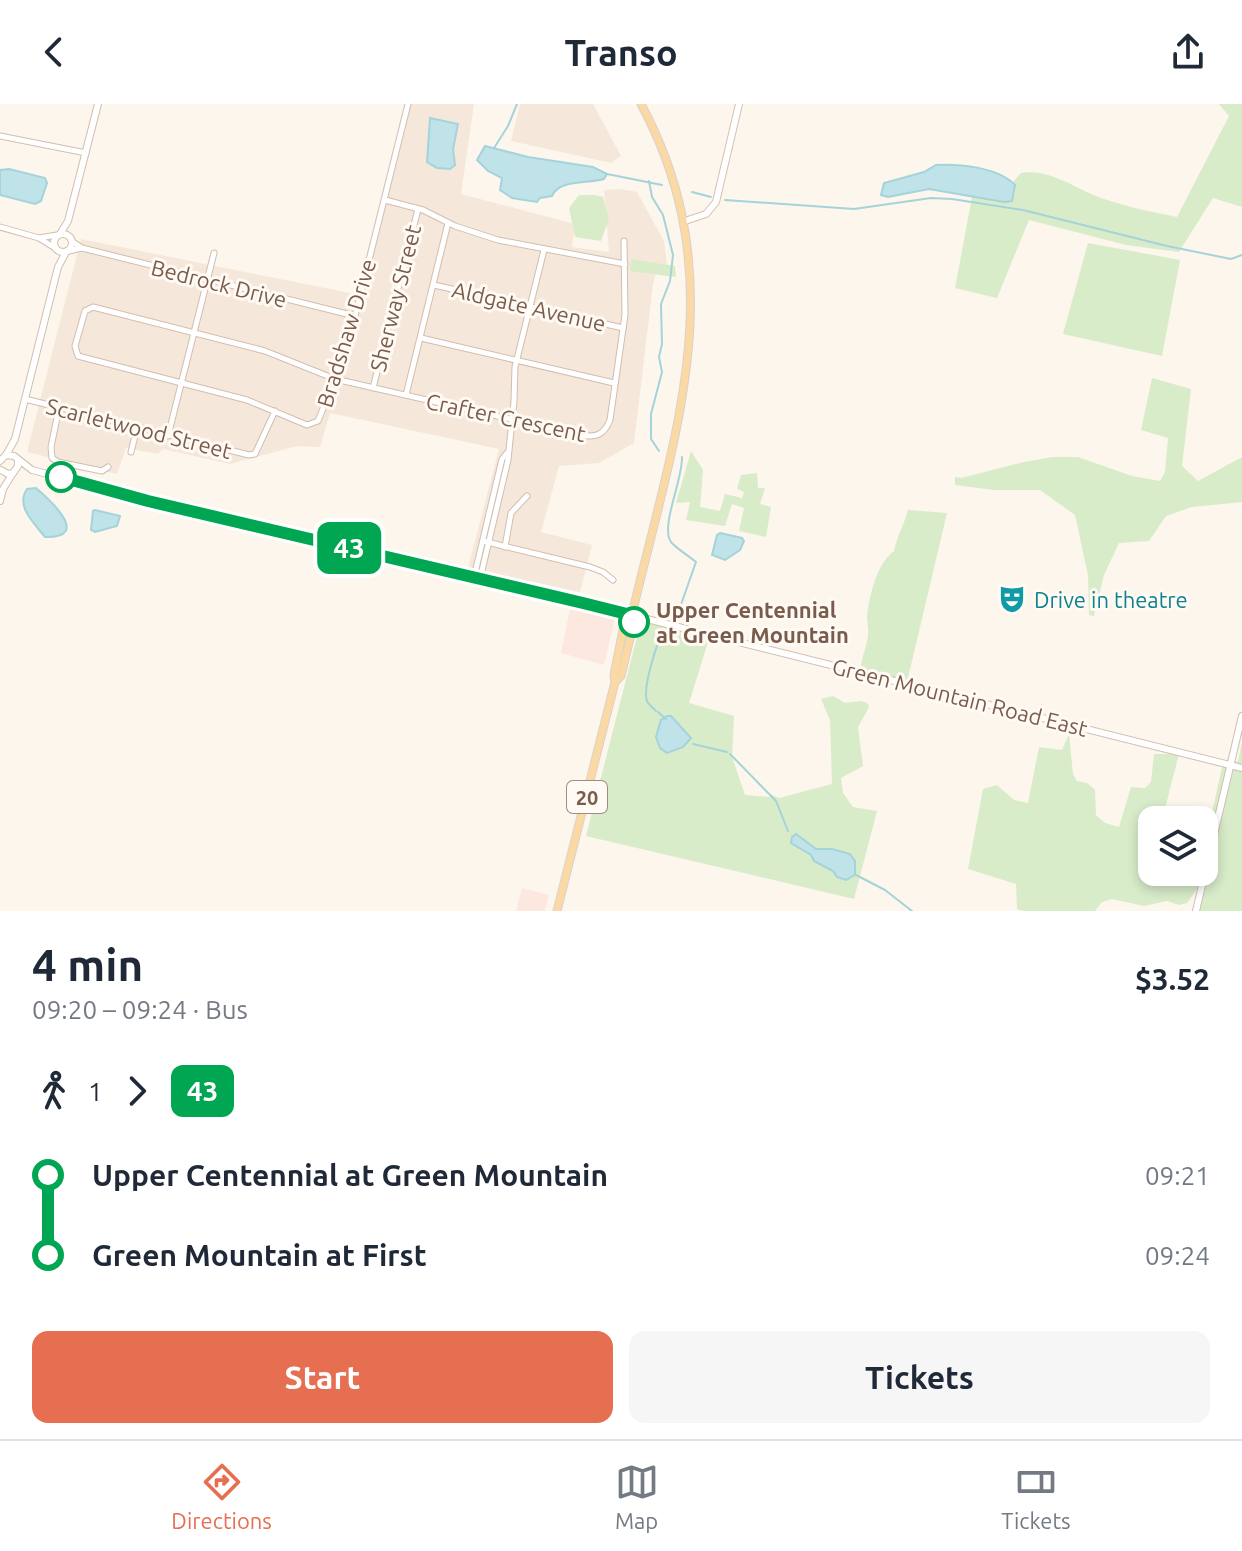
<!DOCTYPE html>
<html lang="en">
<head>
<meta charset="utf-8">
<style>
  body { margin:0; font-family:Ubuntu,sans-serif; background:#f6f6f7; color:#1f2937; height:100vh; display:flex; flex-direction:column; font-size:30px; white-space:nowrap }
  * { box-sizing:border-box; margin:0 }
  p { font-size:26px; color:#747a83 }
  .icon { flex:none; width:44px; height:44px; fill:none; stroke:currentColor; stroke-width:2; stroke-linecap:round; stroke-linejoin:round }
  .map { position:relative; height:807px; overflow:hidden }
  .drawer { display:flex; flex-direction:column; background:#fff; flex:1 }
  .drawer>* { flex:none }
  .badge { padding:0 16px; border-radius:12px; font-size:28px; line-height:52px }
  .tools { position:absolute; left:1138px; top:702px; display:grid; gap:16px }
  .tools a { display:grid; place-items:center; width:80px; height:80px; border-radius:16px; background:#fff; box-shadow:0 4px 12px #0003; font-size:40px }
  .map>.badge { position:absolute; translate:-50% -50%; box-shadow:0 0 0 4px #fff }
  .legs { display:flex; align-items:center; gap:12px; height:88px; padding:0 32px; font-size:26px }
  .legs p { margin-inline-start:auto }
  .headline { display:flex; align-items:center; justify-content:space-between; height:136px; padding:0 32px }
  h1 { font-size:44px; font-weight:700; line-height:60px }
  .cta { display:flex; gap:16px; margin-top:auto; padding:16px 32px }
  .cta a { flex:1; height:92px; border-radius:16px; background:#e76f51; color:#fff; font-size:32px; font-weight:700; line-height:92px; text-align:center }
  .cta a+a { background:#f6f6f7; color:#1f2937 }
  ul { padding:0 32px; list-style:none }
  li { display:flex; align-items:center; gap:28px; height:80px; font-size:30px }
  li i { display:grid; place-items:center; width:12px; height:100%; margin:0 10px; background:currentColor }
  li i::after { content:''; width:20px; height:20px; margin:-10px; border:6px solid; border-radius:50%; background:#fff }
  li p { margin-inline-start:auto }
  li:first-child i { background:linear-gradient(#0000 50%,currentColor 0) }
  li:last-child i { background:linear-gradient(currentColor 50%,#0000 0) }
  header { display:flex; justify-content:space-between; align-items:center; height:104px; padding:0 32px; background:#fff; font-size:36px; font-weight:700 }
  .dock { display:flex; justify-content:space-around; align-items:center; height:112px; border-top:2px solid #e0e1e3; background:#fff; font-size:22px; color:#747a83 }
  .dock a { display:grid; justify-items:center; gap:4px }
  .dock .selected { color:#e76f51 }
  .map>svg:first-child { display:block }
</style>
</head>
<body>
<header><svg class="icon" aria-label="back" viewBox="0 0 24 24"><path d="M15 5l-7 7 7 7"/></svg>Transo<svg class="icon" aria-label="share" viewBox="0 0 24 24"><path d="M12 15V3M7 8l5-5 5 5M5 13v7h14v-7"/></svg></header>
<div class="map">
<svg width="1242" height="807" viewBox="0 0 1242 807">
  <rect width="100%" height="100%" fill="#fdf6ec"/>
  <g fill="#f5e8da">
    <polygon points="405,0 474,0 461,90 575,120 572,143 609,148 604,86 620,85 637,88 664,137 667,161 658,161 653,181 634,339 599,359 559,362 541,428 592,441 580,488 468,464 499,345 330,309 320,343 297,342 230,360 163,345 158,350 126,344 117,370 27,348 81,135 360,191"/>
    <polygon points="520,0 593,0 621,52 611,59 511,37"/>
  </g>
  <g fill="#fde8e0">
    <polygon points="570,505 615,515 604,561 561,549"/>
    <polygon points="522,784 549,791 545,807 516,807"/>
  </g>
  <g fill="#d8ecc9">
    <path d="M 1219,0 L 1242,0 L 1242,103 L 1213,94 L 1179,148 L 1126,141 L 1029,116 L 997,194 L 955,184 L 972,93 L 1004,98 L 1015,90 L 1015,81 L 1012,79 L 1021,69 C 1050,64 1077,86 1104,95 C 1128,103 1152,108 1177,113 L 1229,12 Z"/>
    <polygon points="579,91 595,91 603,93 609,115 601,137 575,133 569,104"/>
    <polygon points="1088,139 1180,156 1162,252 1063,230"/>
    <polygon points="631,155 675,162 676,173 630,167"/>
    <polygon points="1152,274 1191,285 1182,362 1198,377 1242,353 1242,398 1192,403 1166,412 1149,437 1119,439 1104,471 1094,512 1089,511 1088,471 1075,411 1040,386 994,386 955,381 955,373 961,374 1024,358 1052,353 1078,353 1132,372 1160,377 1165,368 1168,334 1141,326"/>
    <polygon points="691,347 703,366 700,403 720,407 725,390 742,394 744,388 737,385 741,371 757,369 758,384 765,384 760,400 771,403 766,433 739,427 744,404 732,400 725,422 686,416 690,398 676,399"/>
    <path d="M 908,406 L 947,409 L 907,578 L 861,570 C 860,556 866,546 868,532 C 869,525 867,519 867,512 C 870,490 876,461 894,447 C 897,432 904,421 908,406 Z"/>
    <polygon points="641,517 709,535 689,599 734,612 732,653 745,691 770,693 770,690 779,694 832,680 830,616 821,595 833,592 845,599 861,597 867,599 869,603 858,623 863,662 841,674 843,689 853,703 877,707 854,795 586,732"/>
    <polygon points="1069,630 1073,670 1077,677 1087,679 1095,686 1096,711 1105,719 1119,723 1131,683 1145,684 1151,678 1154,650 1179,650 1162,716 1152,716 1152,768 1204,768 1204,731 1207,731 1223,659 1238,657 1242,638 1242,807 1198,807 1205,774 1187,799 1179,801 1167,797 1144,802 1112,795 1102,798 1095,807 1024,807 1017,805 1016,780 968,765 983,685 997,681 1014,696 1028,699 1039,643 1062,646"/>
  </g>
  <g fill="#bfe3e8" stroke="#a5d3da" stroke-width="2">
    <polygon points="430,14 458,20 453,45 455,61 450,65 437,64 427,58"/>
    <path d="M 485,42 L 528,53 L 593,63 L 607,70 L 604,75 C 588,80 559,75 552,92 L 540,94 L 537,98 L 512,94 L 500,86 L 502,74 L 488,67 L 477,56 Z"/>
    <path d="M 936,61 C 960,60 998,63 1015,81 L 1012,97 L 1004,98 L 929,85 L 888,93 L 881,91 L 884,79 L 924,68 Z"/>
    <polygon points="9,65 45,74 47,79 41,97 35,100 0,91 0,66"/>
    <path d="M 36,384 C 50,396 92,434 45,433 C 34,419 15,402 27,385 Z"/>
    <polygon points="95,406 120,412 117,422 95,428 91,426 93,407"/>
    <polygon points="720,429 742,434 744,437 740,446 725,456 712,451 717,431"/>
    <polygon points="667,612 671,612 691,634 683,643 667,649 660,644 656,633 661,616"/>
    <polygon points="796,730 816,745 832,745 850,750 855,757 855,771 846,776 837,773 833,767 814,757 811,751 791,739 792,733"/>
  </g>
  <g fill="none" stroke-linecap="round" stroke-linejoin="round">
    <g stroke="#a5d3da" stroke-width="2">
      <polyline points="494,44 508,22 517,0"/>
      <polyline points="607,70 662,81"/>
      <polyline points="649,77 652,93 663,111 673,151 670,177 661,200 662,240 659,253 662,268 651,310 651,335 659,347"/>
      <polyline points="692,88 711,93"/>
      <polyline points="725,96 854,105 931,94 952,95 1023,106 1167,142 1231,155 1242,151"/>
      <path d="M 678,509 L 696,458 C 689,452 677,445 671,438 C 660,423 683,375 682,353"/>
      <path d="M 656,607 C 653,604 649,601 647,597 C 642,585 657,539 663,527"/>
      <polyline points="658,608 666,615"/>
      <polyline points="693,640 727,648"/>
      <polyline points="730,650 776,697 788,727"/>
      <polyline points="856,771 885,786 912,807"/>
    </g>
    <defs>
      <g id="minor">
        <path d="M 408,0 L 355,212 L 335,275 L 318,317 L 307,321 L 247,296 L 78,252 L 75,242 L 85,207 L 93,203 L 265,247 L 335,275 L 580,331 C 596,334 604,331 610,316 L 625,211 L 624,137"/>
        <polyline points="0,32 86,49"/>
        <polyline points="385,96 423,106 455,122 498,136 625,160"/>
        <polyline points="0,123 39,134 55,144"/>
        <polyline points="39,134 57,131"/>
        <polyline points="73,138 82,144 355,212"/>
        <polyline points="69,147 82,144"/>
        <polyline points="434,181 623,224"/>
        <polyline points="421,234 614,279"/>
        <polyline points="373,284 418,105"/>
        <polyline points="406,291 448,119"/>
        <polyline points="25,295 249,351 255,350 275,307"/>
        <polyline points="59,304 51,343 52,354 58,358 102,367 108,363"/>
        <polyline points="168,332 214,149"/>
        <polyline points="131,348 137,324"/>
        <polyline points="483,437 590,463 603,468 613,476"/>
        <polyline points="505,443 511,409 527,392"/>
        <polyline points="474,473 502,355 507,349"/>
        <polyline points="480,475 508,356 514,297 515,263 544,146"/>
      </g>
      <g id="tertiary">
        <circle cx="63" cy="139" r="9"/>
        <polyline points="60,130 68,117 98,0"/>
        <polyline points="6,351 15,335 58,163 66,148"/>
        <polyline points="0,357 6,351 14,352 32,366 148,397 583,499 1242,664"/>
        <polyline points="1,366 8,370 13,369 18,362 18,357"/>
        <polyline points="0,397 3,385 13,369"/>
        <polyline points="1196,807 1242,612"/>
      </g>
      <polyline id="secondary" points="685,117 706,110 716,98 739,0"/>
      <g id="primary">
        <polyline points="615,578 621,572 634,518 631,511"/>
        <path d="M 557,807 L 615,578 L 614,571 L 625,516 L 631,511 L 633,506 C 675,329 734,173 641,0"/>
      </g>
    </defs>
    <use href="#minor" stroke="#d1beb0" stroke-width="7"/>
    <use href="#tertiary" stroke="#d1beb0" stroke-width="8"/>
    <use href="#secondary" stroke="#d6c0b0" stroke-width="8"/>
    <use href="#primary" stroke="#dad1cd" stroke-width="9"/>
    <use href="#minor" stroke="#fff" stroke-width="5"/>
    <use href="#tertiary" stroke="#fff" stroke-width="6"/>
    <use href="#secondary" stroke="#fff" stroke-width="6"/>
    <use href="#primary" stroke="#fbd9a5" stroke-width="7"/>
  </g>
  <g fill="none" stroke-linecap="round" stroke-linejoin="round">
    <defs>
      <polyline id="line-1" points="61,373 148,397 583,499 631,511 634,518"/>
    </defs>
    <use href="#line-1" stroke="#fff" stroke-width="18"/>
    <use href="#line-1" stroke="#00a651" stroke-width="12"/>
  </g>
  <defs>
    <symbol id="theatre-bare" viewBox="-9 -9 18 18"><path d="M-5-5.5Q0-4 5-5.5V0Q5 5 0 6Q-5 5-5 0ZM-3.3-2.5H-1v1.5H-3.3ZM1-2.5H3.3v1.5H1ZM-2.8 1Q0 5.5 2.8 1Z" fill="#0f9aa8" stroke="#fffaf3" stroke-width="2.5" paint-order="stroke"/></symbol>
  </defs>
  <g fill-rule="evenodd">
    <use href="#theatre-bare" x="992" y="475" width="40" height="40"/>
  </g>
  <g fill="#fff" stroke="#00a651" stroke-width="4">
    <circle cx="61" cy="373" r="14"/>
    <circle cx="634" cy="518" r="14"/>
  </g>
  <g text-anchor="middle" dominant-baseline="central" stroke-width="6" stroke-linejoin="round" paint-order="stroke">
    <rect fill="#fffaf3" stroke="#a28b7f" stroke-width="2" x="567" y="677" width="40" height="32" rx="6"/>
    <g font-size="20" font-weight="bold" fill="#7a5c4d">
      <text x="587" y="693">20</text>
    </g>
    <g font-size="22" fill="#7a5c4d" stroke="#fffaf3">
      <text transform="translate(219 179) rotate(14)">Bedrock Drive</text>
      <text transform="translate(395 194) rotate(-76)">Sherway Street</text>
      <text transform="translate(529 202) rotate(13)">Aldgate Avenue</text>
      <text transform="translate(346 229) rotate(-73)">Bradshaw Drive</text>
      <text transform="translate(506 313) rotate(12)">Crafter Crescent</text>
      <text transform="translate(139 324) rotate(14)">Scarletwood Street</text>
      <text transform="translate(960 593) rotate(14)">Green Mountain Road East</text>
    </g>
    <g font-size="22" fill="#0d838f" stroke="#fffaf3" text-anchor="start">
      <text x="1034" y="495">Drive in theatre</text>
    </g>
    <g font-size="22" font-weight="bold" fill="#7a5c4d" stroke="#fffaf3" text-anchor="start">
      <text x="656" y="505">Upper Centennial<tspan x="656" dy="25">at Green Mountain</tspan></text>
    </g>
  </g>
</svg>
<div class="tools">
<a><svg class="icon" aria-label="layers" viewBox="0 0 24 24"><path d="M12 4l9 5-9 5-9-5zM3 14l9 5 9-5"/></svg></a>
</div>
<b class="badge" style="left:349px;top:444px;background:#00a651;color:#fff">43</b>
</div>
<section class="drawer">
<div class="headline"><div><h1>4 min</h1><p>09:20 – 09:24 · Bus</p></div><b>$3.52</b></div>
<div class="legs"><svg class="icon" aria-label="walk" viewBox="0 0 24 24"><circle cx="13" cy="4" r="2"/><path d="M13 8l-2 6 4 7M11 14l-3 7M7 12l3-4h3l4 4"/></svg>1<svg class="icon" aria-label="forward" viewBox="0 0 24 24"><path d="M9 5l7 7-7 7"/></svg><b class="badge" style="background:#00a651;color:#fff">43</b></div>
<ul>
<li><i style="color:#00a651"></i><b>Upper Centennial at Green Mountain</b><p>09:21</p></li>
<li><i style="color:#00a651"></i><b>Green Mountain at First</b><p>09:24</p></li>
</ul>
<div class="cta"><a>Start</a><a>Tickets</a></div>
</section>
<nav class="dock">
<a class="selected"><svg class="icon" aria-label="directions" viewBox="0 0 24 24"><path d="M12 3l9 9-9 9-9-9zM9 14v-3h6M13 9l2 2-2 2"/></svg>Directions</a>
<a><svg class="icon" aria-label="map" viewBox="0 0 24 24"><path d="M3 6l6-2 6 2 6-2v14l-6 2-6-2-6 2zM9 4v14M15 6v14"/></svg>Map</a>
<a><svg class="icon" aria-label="tickets" viewBox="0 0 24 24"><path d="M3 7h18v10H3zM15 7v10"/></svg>Tickets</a>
</nav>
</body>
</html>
